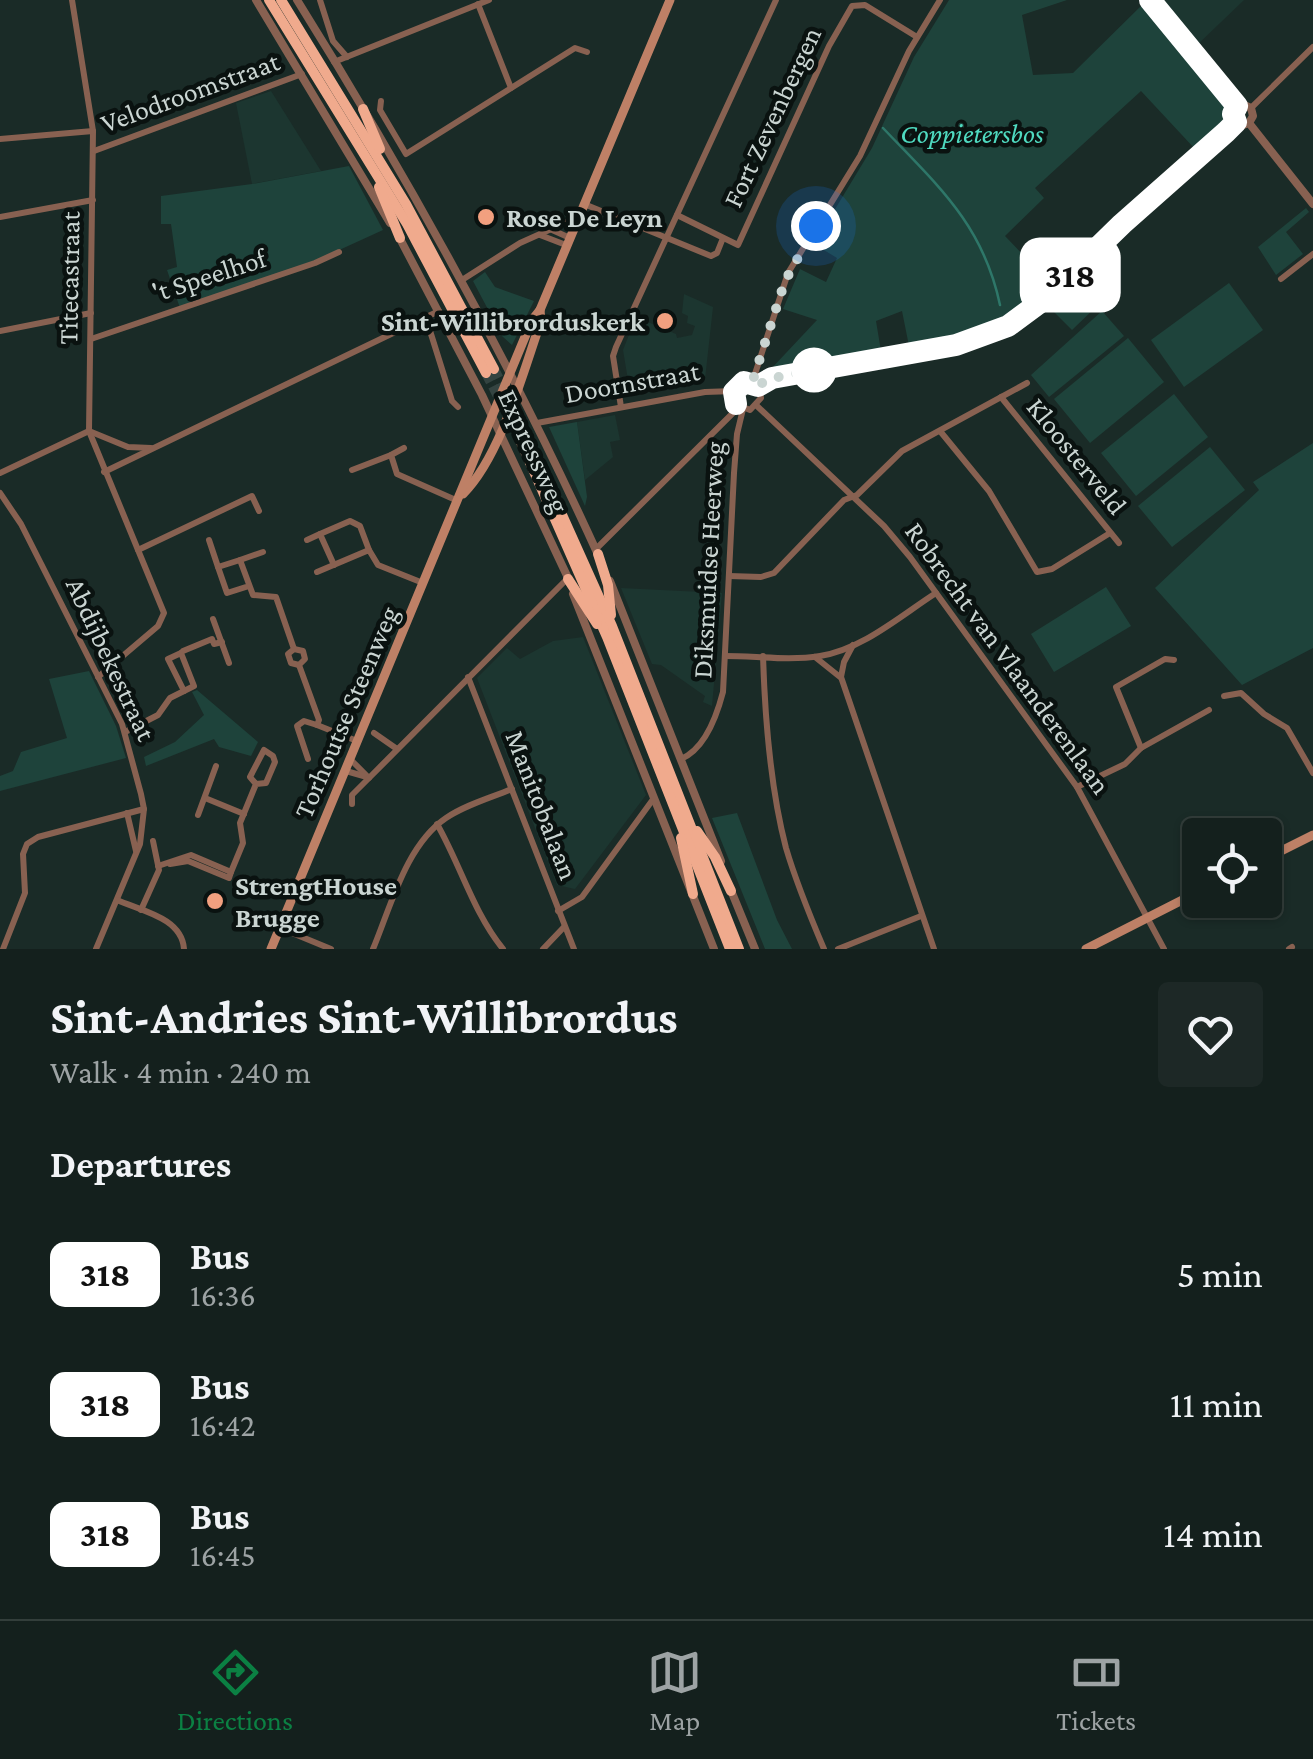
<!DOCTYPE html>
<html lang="en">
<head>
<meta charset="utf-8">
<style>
  body { margin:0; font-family:"Crimson Pro",serif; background:#1d2826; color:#f1f3f6; height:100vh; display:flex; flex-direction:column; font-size:38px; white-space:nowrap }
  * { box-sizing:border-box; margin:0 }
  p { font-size:32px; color:#9da3a4 }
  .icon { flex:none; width:55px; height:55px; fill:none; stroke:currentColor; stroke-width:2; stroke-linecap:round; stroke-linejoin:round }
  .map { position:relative; height:949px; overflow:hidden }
  .sheet { display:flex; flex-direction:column; background:#14201d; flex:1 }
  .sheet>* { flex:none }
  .badge { padding:0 20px; border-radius:15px; font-size:35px; line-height:65px }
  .fabs { position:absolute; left:1182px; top:818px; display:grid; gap:20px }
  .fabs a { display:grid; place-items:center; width:100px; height:100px; border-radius:10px; background:#14201d; box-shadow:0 2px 8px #0004,0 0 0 2px #333e3b; font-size:50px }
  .you { position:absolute; width:50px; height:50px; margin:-25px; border:8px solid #fff; border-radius:50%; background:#1a73e8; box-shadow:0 0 0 15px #1a73e833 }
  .map>.badge { position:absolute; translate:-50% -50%; box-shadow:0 0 0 5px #fff }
  h2 { padding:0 50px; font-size:38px; line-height:90px }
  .round { display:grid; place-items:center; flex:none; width:105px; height:105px; border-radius:10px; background:#1d2826 }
  .headline { display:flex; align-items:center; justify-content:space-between; height:170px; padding:0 50px }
  h1 { font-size:48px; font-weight:700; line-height:75px }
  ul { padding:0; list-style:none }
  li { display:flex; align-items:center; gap:30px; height:130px; padding:0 50px }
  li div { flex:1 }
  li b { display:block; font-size:38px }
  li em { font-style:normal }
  li .badge { min-width:110px; font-weight:700; text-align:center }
  .dock { display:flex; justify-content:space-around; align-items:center; height:140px; border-top:2px solid #333e3b; background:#14201d; font-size:28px; color:#9da3a4 }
  .dock a { display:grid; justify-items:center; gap:5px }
  .dock .selected { color:#0b8043 }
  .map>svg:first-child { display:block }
</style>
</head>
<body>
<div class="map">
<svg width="1313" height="949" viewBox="0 0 1313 949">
  <rect width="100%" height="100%" fill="#1a2b27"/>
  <g fill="#1c3630">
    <polygon points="1160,0 1244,0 1196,46"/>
    <polygon points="271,91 321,171 252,184 236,103"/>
    <polygon points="684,294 713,307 705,379 630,392 623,350 636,317 676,334 677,338 692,335 695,326 687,323 688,316 682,313"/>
    <polygon points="615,415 620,440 610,442 613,457 585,480 577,422"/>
    <polygon points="621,588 722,593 712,706 703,702 705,696 661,665 652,664"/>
    <polygon points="583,637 646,795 575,889 557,885 477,678 507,648 520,659 553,641"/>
  </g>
  <g fill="#1e433b">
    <path d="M 949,0 L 1067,0 L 1022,15 L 1033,75 L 1073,73 L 1143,4 L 1225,103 L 1225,120 L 1195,149 L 1141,91 L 1035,188 L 1044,198 L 1005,236 L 1051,284 C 1003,328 972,336 909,346 L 902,311 L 876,321 L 881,351 L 770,370 L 817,320 L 783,309 L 800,269 L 826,282 L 837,258 L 814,244 L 872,148 L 914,57 Z"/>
    <polygon points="349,166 383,230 313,262 180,308 167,270 177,267 171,224 161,224 161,196 252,184"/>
    <polygon points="1306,208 1309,212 1286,232 1303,254 1276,275 1258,247"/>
    <polygon points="485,272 495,287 534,301 512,345 502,336 473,281"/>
    <polygon points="1078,277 1099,304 1072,330 1049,307"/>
    <polygon points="1229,283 1263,330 1184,387 1151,340"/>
    <polygon points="1102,311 1124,336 1049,397 1031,375"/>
    <polygon points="1128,338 1164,382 1090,443 1054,399"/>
    <polygon points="1174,394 1208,437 1136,496 1101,453"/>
    <polygon points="577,422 587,497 585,506 549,427"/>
    <polygon points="1313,443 1313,648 1242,685 1155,588 1259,490 1253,482"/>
    <polygon points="1210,447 1245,490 1172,547 1138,506"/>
    <polygon points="1106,587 1131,626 1054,672 1031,634"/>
    <polygon points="89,671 116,726 126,758 0,791 0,776 13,771 21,752 67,738 49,679"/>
    <polygon points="197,690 258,742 251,756 219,747 214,739 146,766 144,757 175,742 204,715 192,692"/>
    <polygon points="737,813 777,920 792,949 765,949 712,818"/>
  </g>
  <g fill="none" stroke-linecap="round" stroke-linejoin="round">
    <path stroke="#2e7769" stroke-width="2.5" d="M 883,128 C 937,185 983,224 1000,305"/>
    <g stroke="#344441" stroke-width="10" stroke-dasharray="10 5" stroke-linecap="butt">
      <polyline points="494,369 523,428"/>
      <polyline points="486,373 517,433"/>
    </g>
    <g stroke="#886151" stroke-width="6">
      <polyline points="72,0 93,131 89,431 164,613 158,626 98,677"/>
      <polyline points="320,0 333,41 347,57"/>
      <polyline points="478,4 511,88"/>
      <polyline points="334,62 489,0"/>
      <polyline points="381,101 380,110 406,154 575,48 587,52"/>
      <polyline points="1251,108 1313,47"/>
      <polyline points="0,139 93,131"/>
      <polyline points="94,151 302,74"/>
      <polyline points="584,204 711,256 717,253 723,238"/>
      <polyline points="677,215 738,245 829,46 852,6 865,5 917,37"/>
      <polyline points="0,217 93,200"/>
      <polyline points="550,229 570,238"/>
      <polyline points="540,235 566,245"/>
      <polyline points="1281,279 1313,254"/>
      <polyline points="462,280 520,243 578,217"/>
      <polyline points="426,318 452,401 458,407"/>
      <polyline points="0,331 91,313"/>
      <polyline points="91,339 315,263 339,252"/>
      <polyline points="752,383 788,273 860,156 909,51 940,0"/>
      <polyline points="758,386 771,378 957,345 1008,326 1046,298 1122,224 1236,122"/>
      <polyline points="734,391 736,404 750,410 761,398 758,386"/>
      <polyline points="734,391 743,382 754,383"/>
      <polyline points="1001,397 1119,543"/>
      <polyline points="757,406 884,526 910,557 1077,787 1164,949"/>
      <polyline points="621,407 613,356 616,347 776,0"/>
      <polyline points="537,423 705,392 734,391"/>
      <polyline points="89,431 128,447 151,448"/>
      <polyline points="940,431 989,491 1037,572 1052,569 1110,533"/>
      <polyline points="404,448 391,455 397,474 458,501"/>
      <polyline points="352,470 391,455"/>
      <polyline points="104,472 439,311"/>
      <polyline points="0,473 89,431"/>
      <polyline points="0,493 21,524 122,724 141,794 144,809 140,844 96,949"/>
      <polyline points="209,540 218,567"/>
      <polyline points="307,540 320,534"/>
      <polyline points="596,549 739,407"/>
      <polyline points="138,550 252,496 259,511"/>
      <polyline points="240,560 263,552"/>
      <polyline points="334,565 320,534 350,521 360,526 369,550"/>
      <polyline points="317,572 369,550 378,565 423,583"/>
      <polyline points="729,576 761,577 774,573 844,500 857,495 902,451 1027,383"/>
      <polyline points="249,586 227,593 218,567 240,560 253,595 276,597 294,649 288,654 291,663 299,665"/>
      <polyline points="213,619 229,663"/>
      <polyline points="853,645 844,662 841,677 934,949"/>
      <polyline points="294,649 303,651 305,659 299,665 319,720 317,725 304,721 297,726 308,759"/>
      <polyline points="181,653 168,659 184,691"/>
      <path d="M 725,656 C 756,656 790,661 820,656 C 863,649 900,616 936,593"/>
      <path d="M 763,656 C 765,719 770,787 786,848 C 796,882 810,916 824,949"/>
      <polyline points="815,657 840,677"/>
      <polyline points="468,677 574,949"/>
      <polyline points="1224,696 1241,693 1264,714 1287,728 1313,773"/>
      <polyline points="317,725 357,741"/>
      <polyline points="125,732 158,715 170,698 194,686 181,653 183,651 212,639 214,644 222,642"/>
      <polyline points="374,733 397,749"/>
      <polyline points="1141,748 1116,687 1165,659 1174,660"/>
      <path d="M 681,759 C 705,749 717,715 723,692 L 734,473 L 737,434 L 743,409"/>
      <polyline points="351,760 369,778"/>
      <polyline points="346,771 367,777"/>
      <polyline points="1077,787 1125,764 1141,748 1209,710"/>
      <polyline points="205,798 244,814"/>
      <polyline points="352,804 352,795 369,778 567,579"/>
      <polyline points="127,813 136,851"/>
      <polyline points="198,815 216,766"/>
      <path d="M 437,824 C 461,866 473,912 503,949"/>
      <polyline points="170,864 188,861 229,878 231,872"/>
      <polyline points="158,866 191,855 231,872 243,843 240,823 256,784 266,783 275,762 273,756 264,750 250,777 256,784"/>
      <path d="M 117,900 C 142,911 182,918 184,949"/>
      <polyline points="141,910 159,870 153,841"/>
      <polyline points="558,911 582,897 654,798"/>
      <polyline points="280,928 331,949"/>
      <polyline points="3,949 25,893 23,854 27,844 38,837 144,809"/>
      <path d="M 373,949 C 391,906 406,845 446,818 C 465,805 490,798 512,789"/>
      <polyline points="543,949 564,927"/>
      <polyline points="838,949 921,916"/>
      <polyline points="1289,949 1292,947"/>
    </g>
    <g stroke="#886151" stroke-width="8">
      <polyline points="256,0 390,223"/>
      <path d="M 297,0 C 410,181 512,365 600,559"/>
      <polyline points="1150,0 1237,106 1244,105 1251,108 1253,116 1249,123"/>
      <polyline points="1237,106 1233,112 1235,120 1243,125 1249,123 1313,204"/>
      <polyline points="398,235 482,395 569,580"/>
      <polyline points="610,581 721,861"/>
      <polyline points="573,594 714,949"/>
      <polyline points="730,888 755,949"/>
    </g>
    <g stroke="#be8066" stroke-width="9">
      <path d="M 463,494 C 501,456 523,372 541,321 L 540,310"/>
      <polyline points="1265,859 1313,835"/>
      <polyline points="271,949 532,320 540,310 670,0"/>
      <polyline points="1086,949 1200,891"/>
    </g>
    <g stroke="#f0aa8d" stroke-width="10">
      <polyline points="269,0 407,224 486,373"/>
      <polyline points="281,0 406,204 494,369"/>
      <polyline points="363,109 380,149"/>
      <polyline points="379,187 400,238"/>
      <polyline points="523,428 612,626 739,949"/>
      <polyline points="517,433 607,637 730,949"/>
      <polyline points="598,554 608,585 611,615"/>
      <polyline points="568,579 597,624"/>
      <polyline points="697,831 715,857 731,891"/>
      <polyline points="681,838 693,894"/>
    </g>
  </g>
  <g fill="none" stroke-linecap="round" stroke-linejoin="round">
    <defs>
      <polyline id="line" points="736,404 734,392 744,382 758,386 772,378 956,345 1008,326 1046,298 1122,224 1226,132 1236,122 1233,114 1237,106 1150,0"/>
    </defs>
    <use href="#line" stroke="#fff" stroke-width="22"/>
    <use href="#line" stroke="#fff" stroke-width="15"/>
    <polyline stroke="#cad5d2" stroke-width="10" stroke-dasharray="0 18" points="814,370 768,379 758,386 752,383 785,281 816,226"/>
  </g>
  <g fill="#f2a07f" stroke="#0a1210" stroke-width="4">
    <circle cx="486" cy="217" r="10"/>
    <circle cx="665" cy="321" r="10"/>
    <circle cx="215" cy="901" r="10"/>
  </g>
  <circle fill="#fff" stroke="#fff" stroke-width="5" cx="814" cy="370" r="20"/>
  <g text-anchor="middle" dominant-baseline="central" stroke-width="9" stroke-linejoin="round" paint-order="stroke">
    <g font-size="28" fill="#cad5d2" stroke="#0a1210">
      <text transform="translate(190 92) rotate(-20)">Velodroomstraat</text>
      <text transform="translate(772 117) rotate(-65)">Fort Zevenbergen</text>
      <text transform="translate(209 275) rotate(-18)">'t Speelhof</text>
      <text transform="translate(69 278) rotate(-89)">Titecastraat</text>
      <text transform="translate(632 382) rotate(-10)">Doornstraat</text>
      <text transform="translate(534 451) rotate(65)">Expressweg</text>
      <text transform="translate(1077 456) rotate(51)">Kloosterveld</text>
      <text transform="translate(708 560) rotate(-87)">Diksmuidse Heerweg</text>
      <text transform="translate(1008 658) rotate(54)">Robrecht van Vlaanderenlaan</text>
      <text transform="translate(111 659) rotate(65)">Abdijbekestraat</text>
      <text transform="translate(346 712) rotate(-67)">Torhoutse Steenweg</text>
      <text transform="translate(542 805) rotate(69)">Manitobalaan</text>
    </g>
    <g font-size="28" font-style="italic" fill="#4fdac0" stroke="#0a1210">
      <text x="972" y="133">Coppietersbos</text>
    </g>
    <g font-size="28" font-weight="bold" fill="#cad5d2" stroke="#0a1210" text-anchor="start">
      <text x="506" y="217">Rose De Leyn</text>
      <text x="645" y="321" text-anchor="end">Sint-Willibrorduskerk</text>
      <text x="235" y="885">StrengtHouse<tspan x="235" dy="32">Brugge</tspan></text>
    </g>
  </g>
</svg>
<div class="fabs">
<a><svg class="icon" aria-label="locate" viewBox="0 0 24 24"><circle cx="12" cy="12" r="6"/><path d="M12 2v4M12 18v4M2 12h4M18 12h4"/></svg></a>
</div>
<div class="you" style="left:816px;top:226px"></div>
<b class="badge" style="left:1070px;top:275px;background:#fff;color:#111">318</b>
</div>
<section class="sheet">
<div class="headline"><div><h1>Sint-Andries Sint-Willibrordus</h1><p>Walk · 4 min · 240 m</p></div><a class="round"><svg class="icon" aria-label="heart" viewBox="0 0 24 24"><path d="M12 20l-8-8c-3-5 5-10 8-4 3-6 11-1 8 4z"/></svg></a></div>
<h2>Departures</h2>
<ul>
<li><span class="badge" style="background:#fff;color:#111">318</span><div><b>Bus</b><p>16:36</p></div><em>5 min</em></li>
<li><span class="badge" style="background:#fff;color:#111">318</span><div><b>Bus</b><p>16:42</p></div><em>11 min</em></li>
<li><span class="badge" style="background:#fff;color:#111">318</span><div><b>Bus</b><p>16:45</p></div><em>14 min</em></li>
</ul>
</section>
<nav class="dock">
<a class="selected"><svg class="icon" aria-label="directions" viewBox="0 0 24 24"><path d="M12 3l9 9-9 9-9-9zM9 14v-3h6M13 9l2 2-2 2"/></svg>Directions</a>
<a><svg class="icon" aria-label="map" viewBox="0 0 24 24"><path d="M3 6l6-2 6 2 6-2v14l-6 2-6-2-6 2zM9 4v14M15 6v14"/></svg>Map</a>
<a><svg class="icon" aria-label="tickets" viewBox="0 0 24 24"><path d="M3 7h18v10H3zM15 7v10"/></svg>Tickets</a>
</nav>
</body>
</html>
